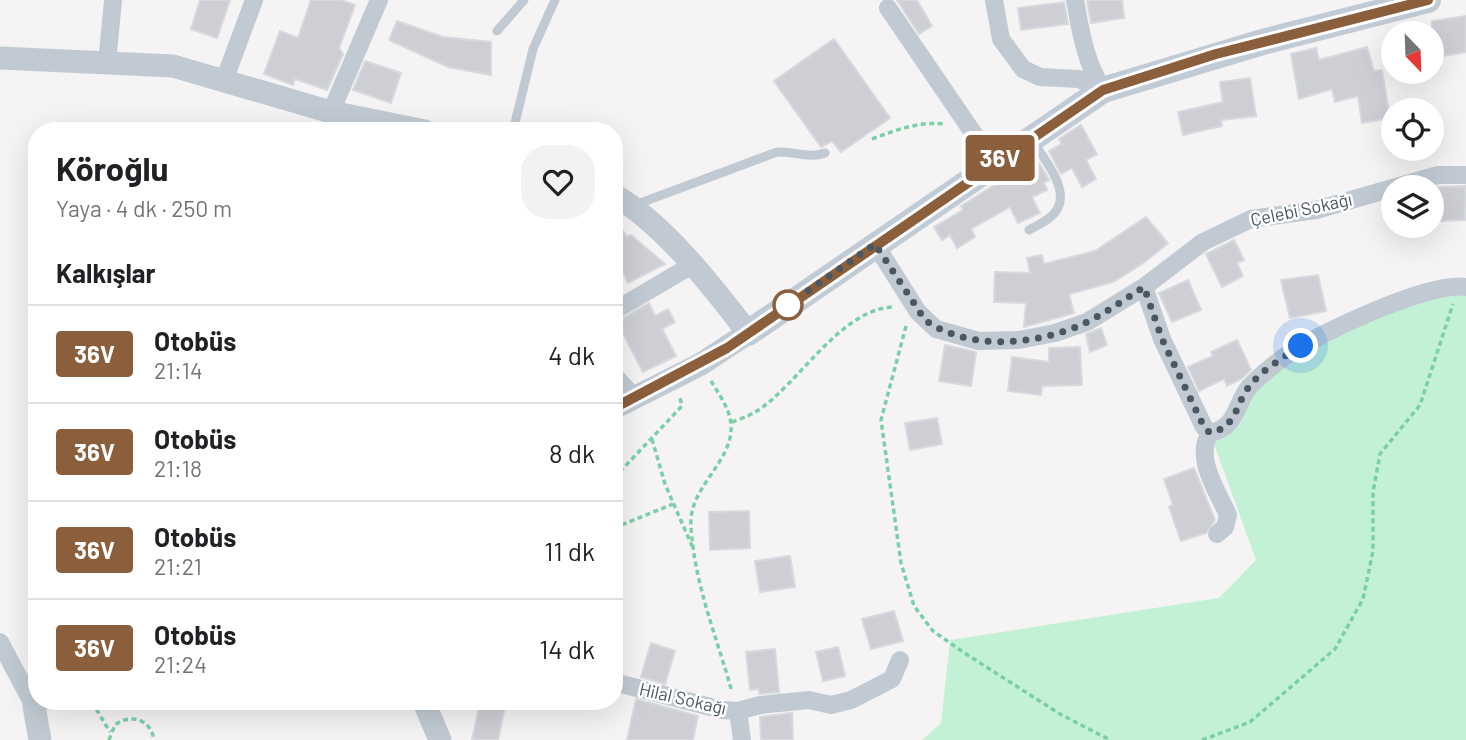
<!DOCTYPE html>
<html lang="tr">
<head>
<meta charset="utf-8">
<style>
  body { margin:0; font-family:Barlow,sans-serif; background:#f2f2f2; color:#202124; height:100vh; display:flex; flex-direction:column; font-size:26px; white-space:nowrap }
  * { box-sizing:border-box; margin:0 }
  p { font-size:23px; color:#757577 }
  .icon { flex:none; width:38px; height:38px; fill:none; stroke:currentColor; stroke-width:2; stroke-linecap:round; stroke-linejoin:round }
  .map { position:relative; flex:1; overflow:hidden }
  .panel { position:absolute; left:28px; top:122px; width:595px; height:588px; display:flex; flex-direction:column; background:#fff; border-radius:28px; box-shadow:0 7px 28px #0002 }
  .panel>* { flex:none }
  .badge { padding:0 14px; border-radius:5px; font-size:24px; line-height:46px }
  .needle { width:46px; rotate:157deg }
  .tools { position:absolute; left:1381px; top:21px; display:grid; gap:14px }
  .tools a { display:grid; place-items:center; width:63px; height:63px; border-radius:50%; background:#fff; box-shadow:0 7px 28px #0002; font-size:35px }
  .you { position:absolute; width:35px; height:35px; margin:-18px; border:5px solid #fff; border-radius:50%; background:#1a73e8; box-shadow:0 0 0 10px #1a73e833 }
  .map>.badge { position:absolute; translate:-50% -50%; box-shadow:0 0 0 4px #fff }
  h2 { padding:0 28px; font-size:26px; line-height:63px }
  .round { display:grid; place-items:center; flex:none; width:74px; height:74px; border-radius:28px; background:#f2f2f2 }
  .overview { display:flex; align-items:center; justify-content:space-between; height:119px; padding:0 28px }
  h1 { font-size:33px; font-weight:700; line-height:52px }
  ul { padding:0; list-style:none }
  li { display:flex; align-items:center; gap:21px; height:98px; padding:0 28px; border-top:2px solid #e0e0e0 }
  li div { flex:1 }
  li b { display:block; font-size:26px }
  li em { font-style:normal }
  li .badge { min-width:77px; font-weight:700; text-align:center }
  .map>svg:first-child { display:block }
</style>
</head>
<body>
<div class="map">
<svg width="1466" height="740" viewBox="0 0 1466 740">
  <rect width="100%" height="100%" fill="#f5f3f3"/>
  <polygon fill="#c3f1d5" points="1466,289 1466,740 922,740 941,723 950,640 1219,598 1256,560 1210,433 1247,388 1347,324"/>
  <g fill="#cdcfd5" stroke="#d7d9de" stroke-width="2">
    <polygon points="200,0 230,0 217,38 191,29"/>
    <polygon points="311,0 341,0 355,5 339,48 343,54 327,90 295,79 293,85 264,74 280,31 298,38"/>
    <polygon points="897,0 917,0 932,26 919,34"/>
    <polygon points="1087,0 1122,0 1124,18 1091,23"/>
    <polygon points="1064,2 1068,24 1021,30 1018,8"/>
    <polygon points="1466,16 1466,52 1432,58 1432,21"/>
    <polygon points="397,21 443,37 491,42 491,75 448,67 389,40"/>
    <polygon points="834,39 890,118 841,152 832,141 821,147 774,81"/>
    <polygon points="1367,47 1374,71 1382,70 1390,118 1362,123 1358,96 1335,102 1332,89 1299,99 1291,54 1316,48 1319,60"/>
    <polygon points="365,61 401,73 391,103 353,90"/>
    <polygon points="1250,78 1256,116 1221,120 1222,126 1183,135 1178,112 1223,102 1220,82"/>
    <polygon points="1081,125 1097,154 1086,160 1096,179 1082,187 1072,168 1061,174 1049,151 1062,144 1059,139"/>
    <polygon points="1039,163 1049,180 1044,183 1047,190 1032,197 1040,213 1018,223 1010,207 971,229 975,237 957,248 950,235 942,240 934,227 963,210 961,206 998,183"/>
    <polygon points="1466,186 1465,220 1436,221 1437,187"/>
    <polygon points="614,217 627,237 631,235 665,264 628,283 614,255"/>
    <polygon points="1146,217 1168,243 1145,262 1113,282 1069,294 1074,313 1024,327 1026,303 994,302 995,272 1030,273 1027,258 1042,255 1044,264 1095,251"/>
    <polygon points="1234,240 1244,260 1237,263 1243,276 1222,287 1206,254"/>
    <polygon points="1318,275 1326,311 1290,318 1281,280"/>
    <polygon points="1188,280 1201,310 1172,322 1159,293"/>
    <polygon points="649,303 655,316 668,309 675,322 662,329 676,356 643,372 617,322"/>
    <polygon points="1101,328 1107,345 1090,352 1086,334"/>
    <polygon points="1237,340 1251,370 1241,379 1227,386 1224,379 1199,391 1188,367 1213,356 1211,352"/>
    <polygon points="945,345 976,352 971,386 939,381"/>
    <polygon points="1080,347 1082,385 1042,386 1041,395 1008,391 1012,357 1049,362 1049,348"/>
    <polygon points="937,418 942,444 910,450 905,423"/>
    <polygon points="1194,468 1215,520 1206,533 1181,541 1169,507 1173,505 1164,479"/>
    <polygon points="749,511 750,548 710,550 709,512"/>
    <polygon points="790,556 795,587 760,592 755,561"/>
    <polygon points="894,611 903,641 871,649 862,619"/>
    <polygon points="651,643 675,651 665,684 641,677"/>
    <polygon points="838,647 845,676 823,681 816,652"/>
    <polygon points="775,649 779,692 759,694 759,689 750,690 746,652"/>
    <polygon points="636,699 698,716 693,740 627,740"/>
    <polygon points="480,702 506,702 498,740 472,740"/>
    <polygon points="792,713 793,740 761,740 760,717"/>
  </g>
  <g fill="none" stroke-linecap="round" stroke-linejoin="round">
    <g stroke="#7ad0a6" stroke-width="3.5" stroke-dasharray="5 3.5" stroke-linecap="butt">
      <path d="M 872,139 C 896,130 919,121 945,124"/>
      <polyline points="906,326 881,420 901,563 914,606 933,631 963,652 1060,714 1110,740"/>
      <path d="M 711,381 C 719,394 730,410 731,424 C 734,462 688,487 691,526 C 694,583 717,638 732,692"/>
      <path d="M 732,422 C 740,419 749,416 757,411 C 798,385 841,308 894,307"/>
      <polyline points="652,439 665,484 692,546"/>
      <polyline points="614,478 682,406 680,398"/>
      <polyline points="614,528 673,504"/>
      <polyline points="92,702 110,732"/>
      <path d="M 109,740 L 115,725 C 130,713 151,719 154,740"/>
      <polyline points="1202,740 1250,722 1335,649 1363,599 1373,551 1373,492 1380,454 1420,405 1453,304"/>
    </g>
    <g stroke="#c1cad2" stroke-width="9">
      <polyline points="497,31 524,0"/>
      <polyline points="513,131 533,49 555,0"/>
      <path d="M 635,205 L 777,152 C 794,151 810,159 825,153"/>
      <path d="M 1029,230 C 1038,225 1050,220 1056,211 C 1071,191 1044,158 1033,142"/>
    </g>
    <g stroke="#c1cad2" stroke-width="18">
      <polyline points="994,0 1001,39 1023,69 1040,77 1079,79 1103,90"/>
      <path d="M 1075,0 C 1081,33 1085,61 1103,90"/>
      <polyline points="888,8 993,162"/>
      <polyline points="107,63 113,0"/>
      <polyline points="224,81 254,0"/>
      <polyline points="333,131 331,112 379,0"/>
      <polyline points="875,244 918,312 936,329 979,341 1019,340 1055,333 1087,322 1144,287 1203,242 1251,219 1316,210 1438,175 1466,175"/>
      <path d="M 1144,287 L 1162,339 L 1204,427 L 1210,433 C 1238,428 1236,401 1250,386 C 1261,375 1274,364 1287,355 C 1319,333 1430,281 1466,287"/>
      <polyline points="614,311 692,265"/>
      <polyline points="614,375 634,397"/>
      <path d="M 1210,433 C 1194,458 1218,492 1228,515 L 1225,527 L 1217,534"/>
      <polyline points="0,642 34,706"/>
      <polyline points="614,682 722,710 738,711 760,705 809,700 831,705 851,700 892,679 900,660"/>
      <polyline points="738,711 742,740"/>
    </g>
    <g stroke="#c1cad2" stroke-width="23">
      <polyline points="0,58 173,66 331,112 425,131"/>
      <path d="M 614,195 C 664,224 713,287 748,333 L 701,364 L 614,408"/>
      <polyline points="38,702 34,706 40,740"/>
      <polyline points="424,702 440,740"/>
    </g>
    <polyline stroke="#c1cbd6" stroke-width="26" points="748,333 1103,90 1266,41 1428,0"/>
  </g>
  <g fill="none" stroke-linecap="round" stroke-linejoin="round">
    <defs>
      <polyline id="line" points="614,408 727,348 1103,90 1216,54 1428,0"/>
    </defs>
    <use href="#line" stroke="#fff" stroke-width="16"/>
    <use href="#line" stroke="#8b5e3c" stroke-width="10"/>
    <path stroke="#4a5661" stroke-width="7" stroke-dasharray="0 12.6" d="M 788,305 L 875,244 L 925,320 C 970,352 1039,345 1087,322 C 1107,312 1125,299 1144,287 L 1162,339 L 1204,427 L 1210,433 C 1236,428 1236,404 1248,388 C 1260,371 1284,357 1301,346"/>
  </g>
  <circle fill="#fff" stroke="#8b5e3c" stroke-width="3.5" cx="788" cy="305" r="14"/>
  <g text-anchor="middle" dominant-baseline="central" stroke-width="5" stroke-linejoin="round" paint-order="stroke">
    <g font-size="18" fill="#4a5661" stroke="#fff">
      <text transform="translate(1301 209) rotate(-12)">Çelebi Sokağı</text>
      <text transform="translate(683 698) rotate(13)">Hilal Sokağı</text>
    </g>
  </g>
</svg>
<div class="tools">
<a><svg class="needle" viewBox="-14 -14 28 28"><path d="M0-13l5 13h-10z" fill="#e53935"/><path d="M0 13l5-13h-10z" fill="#757577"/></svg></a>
<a><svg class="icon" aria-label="locate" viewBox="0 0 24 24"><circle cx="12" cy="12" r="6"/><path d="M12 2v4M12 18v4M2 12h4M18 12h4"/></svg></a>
<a><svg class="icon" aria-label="layers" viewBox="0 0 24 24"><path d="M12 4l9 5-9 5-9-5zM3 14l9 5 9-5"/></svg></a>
</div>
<div class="you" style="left:1301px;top:346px"></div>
<b class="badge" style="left:1000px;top:158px;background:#8b5e3c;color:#fff">36V</b>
<section class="panel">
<div class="overview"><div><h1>Köroğlu</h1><p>Yaya · 4 dk · 250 m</p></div><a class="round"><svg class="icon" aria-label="heart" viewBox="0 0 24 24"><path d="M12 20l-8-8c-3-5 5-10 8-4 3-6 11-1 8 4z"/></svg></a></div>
<h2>Kalkışlar</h2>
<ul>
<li><span class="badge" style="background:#8b5e3c;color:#fff">36V</span><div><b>Otobüs</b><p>21:14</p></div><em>4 dk</em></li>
<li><span class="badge" style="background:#8b5e3c;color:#fff">36V</span><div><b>Otobüs</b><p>21:18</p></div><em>8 dk</em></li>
<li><span class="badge" style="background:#8b5e3c;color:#fff">36V</span><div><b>Otobüs</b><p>21:21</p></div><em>11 dk</em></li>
<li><span class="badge" style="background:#8b5e3c;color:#fff">36V</span><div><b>Otobüs</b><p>21:24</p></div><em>14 dk</em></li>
</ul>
</section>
</div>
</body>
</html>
